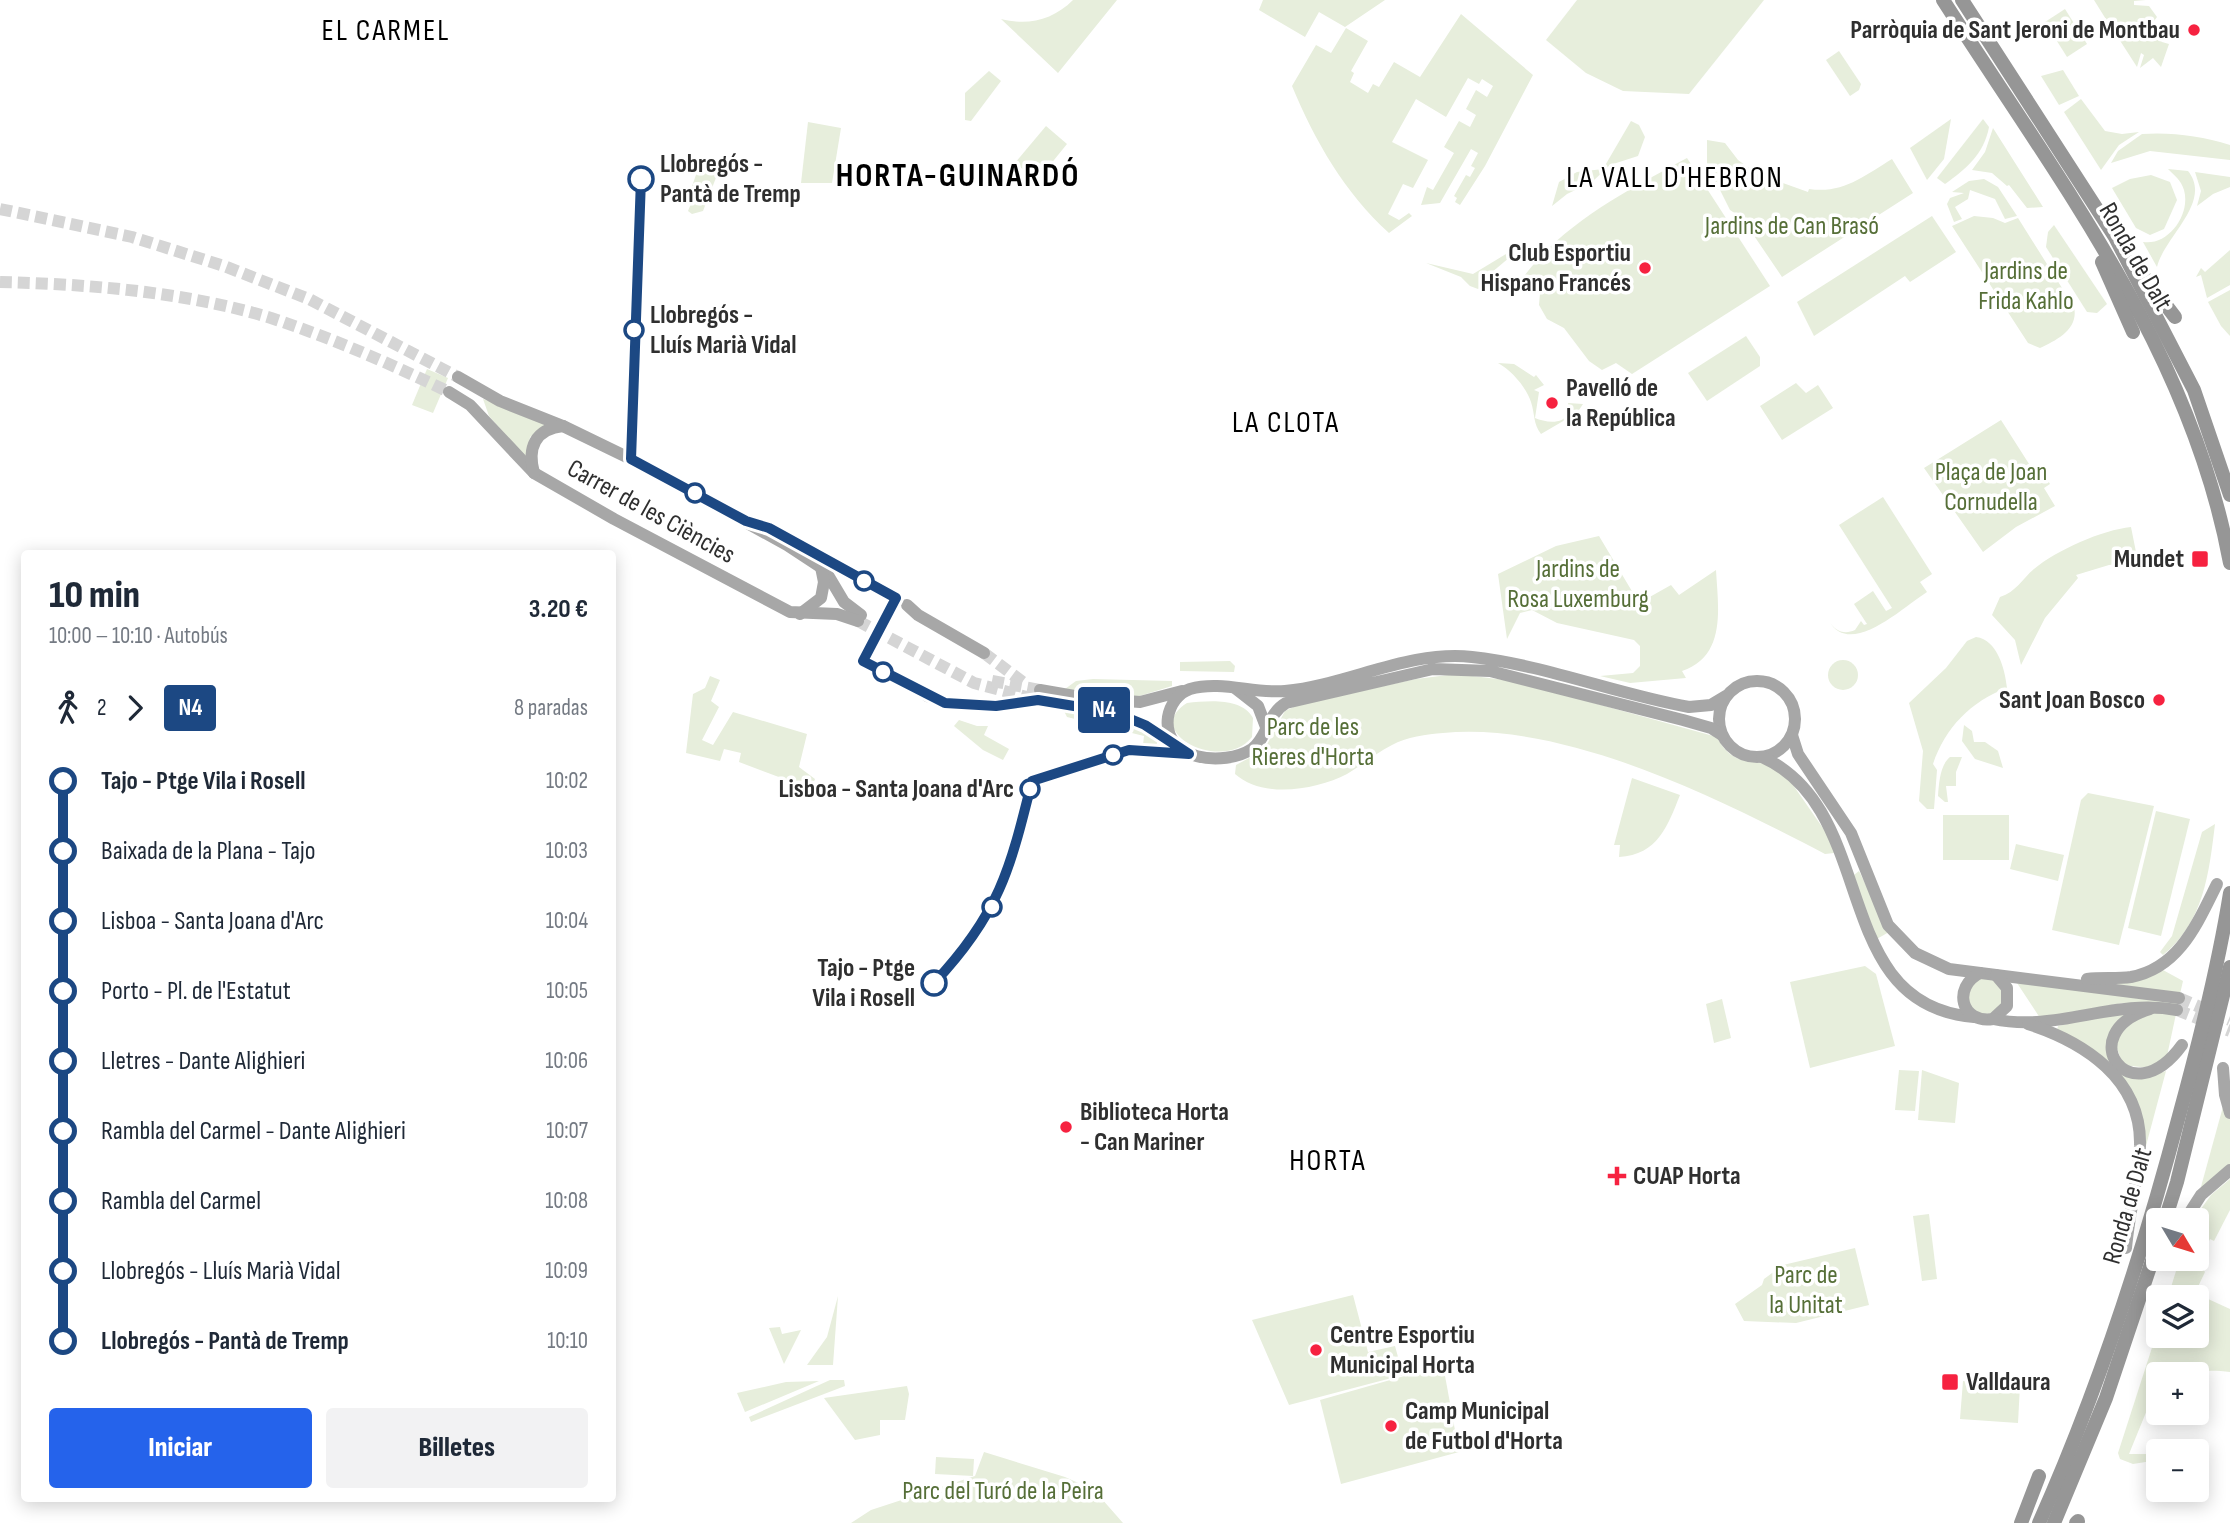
<!DOCTYPE html>
<html lang="es">
<head>
<meta charset="utf-8">
<style>
  body { margin:0; font-family:"Sofia Sans Condensed",sans-serif; background:#f2f2f3; color:#1f2937; height:100vh; display:flex; flex-direction:column; font-size:26px; white-space:nowrap }
  * { box-sizing:border-box; margin:0 }
  p { font-size:23px; color:#747a83 }
  .icon { flex:none; width:38px; height:38px; fill:none; stroke:currentColor; stroke-width:2; stroke-linecap:round; stroke-linejoin:round }
  .map { position:relative; flex:1; overflow:hidden }
  .side { position:absolute; left:21px; top:550px; width:595px; height:952px; display:flex; flex-direction:column; background:#fff; border-radius:7px; box-shadow:0 4px 18px #0003 }
  .side>* { flex:none }
  .badge { padding:0 14px; border-radius:5px; font-size:24px; line-height:46px }
  .needle { width:46px; rotate:128deg }
  .tools { position:absolute; left:2146px; top:1208px; display:grid; gap:14px }
  .tools a { display:grid; place-items:center; width:63px; height:63px; border-radius:7px; background:#fff; box-shadow:0 4px 18px #0003; font-size:35px }
  .map>.badge { position:absolute; translate:-50% -50%; box-shadow:0 0 0 4px #fff }
  .legs { display:flex; align-items:center; gap:10px; height:77px; padding:0 28px; font-size:23px }
  .legs p { margin-inline-start:auto }
  .summary { display:flex; align-items:center; justify-content:space-between; height:119px; padding:0 28px }
  h1 { font-size:38px; font-weight:800; line-height:52px }
  .button { display:flex; gap:14px; margin-top:auto; padding:14px 28px }
  .button a { flex:1; height:80px; border-radius:7px; background:#2563eb; color:#fff; font-size:28px; font-weight:800; line-height:80px; text-align:center }
  .button a+a { background:#f2f2f3; color:#1f2937 }
  ul { padding:0 28px; list-style:none }
  li { display:flex; align-items:center; gap:24px; height:70px; font-size:26px }
  li i { display:grid; place-items:center; width:10px; height:100%; margin:0 9px; background:currentColor }
  li i::after { content:''; width:18px; height:18px; margin:-9px; border:5px solid; border-radius:50%; background:#fff }
  li p { margin-inline-start:auto }
  li:first-child i { background:linear-gradient(#0000 50%,currentColor 0) }
  li:last-child i { background:linear-gradient(currentColor 50%,#0000 0) }
  .map>svg:first-child { display:block }
</style>
</head>
<body>
<div class="map">
<svg width="2230" height="1523" viewBox="0 0 2230 1523">
  <rect width="100%" height="100%" fill="#fff"/>
  <g fill="#e7eedc">
    <path d="M 1073,0 L 1117,0 L 1058,73 L 1001,19 C 1028,26 1053,20 1073,0 Z"/>
    <polygon points="1263,0 1385,0 1345,27 1319,12 1305,37 1259,10"/>
    <polygon points="1577,0 1764,0 1689,94 1623,91 1586,73 1546,40"/>
    <polygon points="2094,0 2146,0 2134,1 2134,5 2149,6 2157,17 2151,25 2162,42 2169,44 2161,67 2153,58 2140,68 2144,55 2141,53 2137,67 2119,39 2125,27 2117,37"/>
    <polygon points="2065,9 2087,44 2067,57 2045,22"/>
    <path d="M 1461,14 L 1533,75 L 1485,166 L 1460,205 L 1455,202 L 1457,198 L 1454,196 L 1466,175 L 1470,177 L 1475,168 L 1471,166 L 1478,153 L 1471,149 L 1440,203 L 1421,205 L 1427,187 L 1433,190 L 1454,153 L 1444,147 L 1459,121 L 1470,127 L 1476,115 L 1466,109 L 1476,90 L 1487,97 L 1493,86 L 1482,79 L 1479,84 L 1468,78 L 1446,117 L 1416,99 L 1392,142 L 1428,160 L 1413,188 L 1403,184 L 1388,214 L 1399,220 L 1409,213 L 1412,216 L 1389,233 C 1344,192 1315,141 1292,86 L 1316,45 L 1331,53 L 1346,28 L 1368,41 L 1351,71 L 1354,73 L 1350,82 L 1368,93 L 1373,84 L 1379,87 L 1394,62 L 1420,77 Z"/>
    <polygon points="1839,51 1861,84 1859,90 1850,96 1826,60"/>
    <polygon points="2063,70 2079,96 2059,105 2041,76"/>
    <polygon points="989,71 1001,81 971,121 965,120 965,93"/>
    <polygon points="2081,99 2105,131 2122,134 2139,132 2119,145 2101,170 2064,112"/>
    <polygon points="1951,119 1944,159 1927,180 1910,148"/>
    <path d="M 1983,119 L 1989,127 C 1984,154 1966,169 1945,184 L 1937,178 Z"/>
    <polygon points="1631,121 1639,125 1645,137 1638,156 1610,165 1592,182 1567,194 1552,206 1559,182 1577,172 1603,169"/>
    <polygon points="808,122 841,128 832,183 801,183"/>
    <polygon points="1046,126 1067,144 1037,181 1015,163"/>
    <polygon points="1993,128 2043,207 2027,208 2009,185 2007,186 1992,173 1972,170 1985,152"/>
    <path d="M 2142,134 C 2172,132 2201,136 2230,145 L 2230,160 L 2150,151 L 2111,163 L 2118,151 Z"/>
    <path d="M 1707,140 L 1725,143 L 1738,160 L 1767,181 L 1769,178 L 1808,192 L 1809,189 C 1843,194 1864,176 1892,159 L 1913,193 L 1782,277 L 1742,218 L 1730,210 L 1720,190 L 1716,189 L 1707,163 Z"/>
    <path d="M 1687,158 L 1770,286 L 1632,374 L 1616,363 L 1602,370 L 1589,361 L 1564,328 L 1547,319 L 1539,305 L 1541,281 L 1534,275 L 1525,275 C 1565,222 1630,189 1687,158 Z"/>
    <polygon points="699,166 719,170 703,211 692,214 688,211 692,201 688,198"/>
    <path d="M 2168,169 L 2188,171 C 2213,202 2164,237 2157,267 L 2143,242 C 2168,246 2191,215 2184,190 C 2181,180 2174,175 2168,169 Z"/>
    <polygon points="2195,172 2230,177 2230,187 2213,194 2197,206 2201,191"/>
    <polygon points="2151,175 2170,182 2177,200 2164,229 2150,235 2136,228 2112,188 2130,179"/>
    <polygon points="1984,179 1998,187 2017,216 2005,219 1995,199 1970,190 1968,199 1955,207 1962,219 1954,222 1947,204 1950,198 1964,193 1952,192 1969,181"/>
    <polygon points="1932,216 1956,252 1910,282 1905,276 1814,336 1797,302"/>
    <path d="M 1974,216 L 1993,218 L 2005,223 L 2018,218 L 2074,307 C 2079,329 2057,340 2040,348 L 2028,343 L 1952,226 Z"/>
    <polygon points="2054,225 2105,301 2107,304 2097,313 2087,312 2046,247 2048,232"/>
    <polygon points="2230,250 2230,285 2207,298 2201,275 2196,277 2201,268 2205,272"/>
    <polygon points="1506,254 1510,257 1491,273 1486,285 1478,289 1470,286 1461,277 1426,263 1473,274"/>
    <polygon points="2230,290 2230,336 2221,326 2208,302"/>
    <polygon points="1746,336 1760,357 1760,366 1707,401 1688,373"/>
    <path d="M 1498,363 L 1514,364 L 1534,377 L 1536,375 L 1544,385 L 1534,390 L 1539,392 L 1535,418 C 1545,422 1562,426 1570,412 L 1568,403 L 1583,404 L 1577,413 L 1541,434 C 1533,424 1535,414 1531,402 C 1526,387 1512,371 1498,363 Z"/>
    <polygon points="427,369 448,378 433,413 412,405"/>
    <polygon points="1796,383 1806,393 1818,385 1833,408 1782,440 1760,406"/>
    <polygon points="483,399 548,423 530,437 527,460 489,416"/>
    <polygon points="2001,420 2036,475 2042,471 2050,484 2044,488 2055,506 2016,527 1983,552 1924,468"/>
    <path d="M 1883,497 L 1932,574 L 1920,582 L 1927,592 C 1902,608 1850,658 1829,621 C 1835,631 1844,635 1855,630 L 1861,621 L 1864,625 L 1867,624 L 1854,604 L 1873,591 L 1886,611 L 1892,608 L 1839,525 Z"/>
    <path d="M 2131,527 L 2138,562 L 2109,565 L 2076,575 L 2078,578 L 2045,618 L 2021,665 L 2015,640 L 1992,615 L 2000,597 C 2016,592 2022,579 2034,569 C 2057,550 2102,530 2131,527 Z"/>
    <path d="M 1599,536 L 1639,603 L 1671,585 L 1679,595 L 1716,570 C 1718,607 1727,656 1682,671 L 1686,678 L 1630,683 L 1600,676 L 1633,673 L 1640,666 L 1640,646 L 1634,640 L 1557,623 L 1532,610 L 1520,613 L 1507,639 L 1498,574 L 1556,546 Z"/>
    <path d="M 1976,637 C 1998,640 2005,670 2007,688 C 1971,701 1945,728 1933,764 L 1937,770 L 1934,809 L 1927,809 L 1919,801 L 1923,751 L 1909,703 L 1946,668 L 1967,641 Z"/>
    <circle cx="1843" cy="675" r="15"/>
    <polygon points="1230,661 1235,666 1234,672 1180,671 1180,662"/>
    <path d="M 1456,674 L 1514,681 L 1717,737 C 1735,773 1760,754 1784,772 L 1834,844 L 1834,853 L 1825,854 C 1720,799 1565,721 1443,733 C 1427,734 1406,737 1392,745 C 1376,753 1362,765 1347,774 C 1316,790 1263,799 1235,774 L 1236,765 L 1264,750 L 1285,711 L 1300,704 L 1416,679 Z"/>
    <polygon points="710,676 720,680 711,701 719,707 702,740 713,745 733,712 807,734 799,767 815,779 811,789 739,762 741,753 724,749 720,761 686,753 693,694 705,688"/>
    <polygon points="1093,679 1172,681 1172,686 1130,699 1065,689 1076,681"/>
    <path d="M 1187,703 C 1208,701 1241,697 1253,718 L 1252,737 C 1223,774 1140,732 1187,703 Z"/>
    <polygon points="1063,709 1118,717 1157,737 1157,747 1143,745 1144,736 1067,717"/>
    <polygon points="959,720 977,726 988,726 984,735 1009,749 1003,760 983,750 954,726"/>
    <polygon points="1964,725 1972,731 1974,742 1985,742 1998,751 2003,768 1975,759 1962,741"/>
    <path d="M 1950,757 L 1962,757 L 1956,772 L 1956,786 L 1946,786 L 1948,802 L 1945,802 L 1938,796 C 1939,783 1940,765 1950,757 Z"/>
    <path d="M 1632,778 L 1680,795 C 1668,825 1658,855 1619,857 L 1620,845 L 1614,845 Z"/>
    <polygon points="2088,793 2154,806 2119,945 2052,930 2081,800"/>
    <polygon points="2156,811 2190,819 2161,936 2128,928"/>
    <rect x="1943" y="815" width="66" height="45"/>
    <path d="M 2215,824 C 2209,873 2204,922 2163,955 L 2160,952 L 2172,936 L 2202,832 Z"/>
    <polygon points="2016,844 2064,855 2058,881 2010,869"/>
    <polygon points="1859,871 1889,932 1875,940 1854,875"/>
    <polygon points="1865,966 1876,974 1895,1046 1810,1068 1790,982"/>
    <polygon points="2163,970 2183,981 2180,994 2107,983"/>
    <circle cx="1985" cy="996" r="18"/>
    <polygon points="2017,983 2178,1002 2178,1006 2123,1003 2040,1018"/>
    <polygon points="1722,999 1731,1038 1714,1043 1706,1004"/>
    <polygon points="2125,1011 2110,1051 2145,1078 2166,1071 2143,1157 2133,1099 2057,1030 2058,1026"/>
    <polygon points="2161,1012 2176,1014 2167,1056 2158,1069 2123,1065 2114,1040 2140,1015"/>
    <polygon points="1899,1070 1919,1071 1915,1111 1895,1110"/>
    <polygon points="1922,1070 1959,1083 1955,1123 1918,1120"/>
    <polygon points="2224,1103 2230,1117 2230,1167 2199,1194"/>
    <polygon points="2230,1179 2230,1210 2214,1241 2210,1239 2208,1243 2196,1232 2196,1220 2193,1220 2211,1195"/>
    <polygon points="1929,1214 1937,1279 1922,1281 1913,1216"/>
    <polygon points="1855,1248 1869,1305 1796,1323 1744,1321 1735,1304 1762,1285 1764,1279 1783,1265"/>
    <path d="M 2180,1258 L 2196,1258 L 2205,1272 L 2195,1293 L 2230,1309 L 2230,1372 C 2205,1368 2182,1374 2158,1374 L 2158,1383 L 2129,1454 L 2158,1454 L 2158,1460 L 2133,1464 L 2120,1459 L 2118,1453 L 2158,1329 L 2158,1335 L 2196,1335 L 2196,1297 L 2168,1297 Z"/>
    <polygon points="1353,1295 1368,1352 1395,1346 1403,1375 1289,1405 1252,1320"/>
    <polygon points="838,1296 833,1365 807,1365 827,1337"/>
    <polygon points="780,1327 782,1334 801,1330 784,1364 769,1328"/>
    <polygon points="1443,1365 1459,1452 1341,1484 1320,1400"/>
    <polygon points="830,1380 844,1380 845,1386 751,1422 749,1417"/>
    <polygon points="819,1381 745,1412 737,1393 786,1382"/>
    <polygon points="1963,1381 2020,1385 2018,1423 1960,1419"/>
    <polygon points="907,1386 909,1394 905,1420 880,1420 880,1435 855,1440 824,1398"/>
    <polygon points="984,1452 1065,1477 1094,1490 1123,1523 851,1523 871,1510 975,1476"/>
    <polygon points="936,1457 974,1459 973,1476 935,1474"/>
  </g>
  <g fill="none" stroke-linecap="round" stroke-linejoin="round">
    <g stroke="#d5d5d5" stroke-width="12" stroke-dasharray="12 6" stroke-linecap="butt">
      <polyline points="0,209 132,237 224,266 309,299 458,377"/>
      <path d="M 0,282 C 89,284 186,292 271,318 C 332,338 391,364 449,392"/>
      <polyline points="858,621 974,683 1038,700"/>
      <polyline points="984,653 1024,683"/>
      <polyline points="992,681 1040,690"/>
      <polyline points="949,703 996,706 1030,701"/>
      <polyline points="2179,998 2230,1020"/>
      <polyline points="2177,1010 2230,1031"/>
    </g>
    <g stroke="#a7a7a7" stroke-width="12">
      <polyline points="458,377 500,401 563,426 631,459 787,545 825,570 844,602 861,615"/>
      <polyline points="449,392 470,405 534,473 614,519 790,612 837,614 858,621"/>
      <path d="M 534,473 C 527,448 535,429 563,426"/>
      <polyline points="907,605 918,615 984,653"/>
      <polyline points="800,614 821,598 824,582 821,567"/>
      <circle cx="1757" cy="719" r="38"/>
      <polyline points="1235,688 1258,706 1266,727"/>
      <polyline points="927,696 949,703"/>
      <polyline points="1086,698 1140,702 1182,691"/>
      <polyline points="1084,707 1131,718 1173,743"/>
      <path d="M 1722,735 L 1711,728 L 1683,720 L 1490,671 L 1433,669 L 1286,703 C 1267,714 1268,737 1252,749 C 1224,767 1162,761 1168,717 C 1170,705 1178,693 1190,689 C 1221,680 1254,694 1285,691 C 1348,685 1408,650 1472,657 C 1545,665 1616,694 1689,707 L 1711,705 L 1726,696"/>
      <polyline points="1792,735 1798,754 1851,833 1888,925 1915,953 1949,969 2179,998"/>
      <path d="M 1762,757 C 1881,810 1827,1005 1974,1017"/>
      <path d="M 1980,973 C 1952,987 1961,1024 1993,1019 L 2007,1006 L 2007,988 L 1996,975"/>
      <path d="M 2087,979 C 2101,977 2116,979 2131,977 C 2179,968 2197,924 2217,884"/>
      <path d="M 2150,1009 C 2071,1033 2130,1117 2182,1045"/>
      <path d="M 1993,1019 C 2058,1033 2112,998 2177,1010"/>
      <path d="M 2028,1024 C 2084,1042 2142,1079 2140,1146 C 2138,1180 2129,1214 2126,1248"/>
      <polyline points="2223,1068 2225,1095 2230,1113"/>
      <polyline points="2185,1220 2201,1195 2230,1170"/>
    </g>
    <g stroke="#969696" stroke-width="14">
      <path d="M 1943,0 C 2057,178 2191,350 2230,563"/>
      <polyline points="1962,0 2115,237 2194,390 2230,495"/>
      <polyline points="2102,262 2133,332"/>
      <polyline points="2146,279 2175,317"/>
      <polyline points="2165,1220 2177,1182 2230,967"/>
      <polyline points="2021,1523 2039,1476"/>
      <path d="M 2039,1523 C 2098,1391 2142,1256 2179,1116 C 2199,1043 2218,968 2230,893"/>
      <polyline points="2054,1523 2106,1398 2158,1243"/>
      <polyline points="2076,1523 2078,1521"/>
    </g>
    <g stroke="#a7a7a7" stroke-width="12">
      <polyline points="1040,690 1086,698"/>
      <polyline points="1038,700 1084,707"/>
    </g>
  </g>
  <g fill="none" stroke-linecap="round" stroke-linejoin="round">
    <defs>
      <path id="line-1" d="M 641,179 L 631,459 L 746,521 L 769,528 L 896,598 L 863,661 L 945,703 L 996,706 L 1038,700 L 1116,713 L 1145,725 L 1189,754 L 1129,750 L 1032,781 C 1010,870 999,914 934,983"/>
    </defs>
    <use href="#line-1" stroke="#fff" stroke-width="16"/>
    <use href="#line-1" stroke="#1c4883" stroke-width="10"/>
  </g>
  <g fill="#f62240" stroke="#fff" stroke-width="2.5">
    <circle cx="2194" cy="30" r="7"/>
    <circle cx="1645" cy="268" r="7"/>
    <circle cx="1552" cy="403" r="7"/>
    <rect x="2191" y="550" width="18" height="18" rx="3.5"/>
    <circle cx="2159" cy="700" r="7"/>
    <circle cx="1066" cy="1127" r="7"/>
    <path d="M1613.5 1165.5h7v7h7v7h-7v7h-7v-7h-7v-7h7z"/>
    <circle cx="1316" cy="1350" r="7"/>
    <rect x="1941" y="1373" width="18" height="18" rx="3.5"/>
    <circle cx="1391" cy="1426" r="7"/>
  </g>
  <g fill="#fff" stroke="#1c4883" stroke-width="3.5">
    <circle cx="641" cy="179" r="12"/>
    <circle cx="634" cy="330" r="9"/>
    <circle cx="695" cy="493" r="9"/>
    <circle cx="864" cy="581" r="9"/>
    <circle cx="883" cy="672" r="9"/>
    <circle cx="1113" cy="755" r="9"/>
    <circle cx="1030" cy="789" r="9"/>
    <circle cx="992" cy="907" r="9"/>
    <circle cx="934" cy="983" r="12"/>
  </g>
  <g text-anchor="middle" dominant-baseline="central" stroke-width="7" stroke-linejoin="round" paint-order="stroke">
    <g font-size="26" font-weight="bold" fill="#2f2f2f" stroke="#fff" text-anchor="start">
      <text x="2180" y="30" text-anchor="end">Parròquia de Sant Jeroni de Montbau</text>
      <text x="1631" y="253" text-anchor="end">Club Esportiu<tspan x="1631" dy="30">Hispano Francés</tspan></text>
      <text x="1566" y="388">Pavelló de<tspan x="1566" dy="30">la República</tspan></text>
      <text x="2184" y="559" text-anchor="end">Mundet</text>
      <text x="2145" y="700" text-anchor="end">Sant Joan Bosco</text>
      <text x="1080" y="1112">Biblioteca Horta<tspan x="1080" dy="30">- Can Mariner</tspan></text>
      <text x="1633" y="1176">CUAP Horta</text>
      <text x="1330" y="1335">Centre Esportiu<tspan x="1330" dy="30">Municipal Horta</tspan></text>
      <text x="1966" y="1382">Valldaura</text>
      <text x="1405" y="1411">Camp Municipal<tspan x="1405" dy="30">de Futbol d'Horta</tspan></text>
    </g>
    <g font-size="26" font-weight="bold" fill="#2f2f2f" stroke="#fff" text-anchor="start">
      <text x="660" y="164">Llobregós -<tspan x="660" dy="30">Pantà de Tremp</tspan></text>
      <text x="650" y="315">Llobregós -<tspan x="650" dy="30">Lluís Marià Vidal</tspan></text>
      <text x="1014" y="789" text-anchor="end">Lisboa - Santa Joana d'Arc</text>
      <text x="915" y="968" text-anchor="end">Tajo - Ptge<tspan x="915" dy="30">Vila i Rosell</tspan></text>
    </g>
    <g font-size="26" fill="#566f38" stroke="#fff">
      <text x="1792" y="226">Jardins de Can Brasó</text>
      <text x="2026" y="271">Jardins de<tspan x="2026" dy="30">Frida Kahlo</tspan></text>
      <text x="1991" y="472">Plaça de Joan<tspan x="1991" dy="30">Cornudella</tspan></text>
      <text x="1578" y="569">Jardins de<tspan x="1578" dy="30">Rosa Luxemburg</tspan></text>
      <text x="1313" y="727">Parc de les<tspan x="1313" dy="30">Rieres d'Horta</tspan></text>
      <text x="1806" y="1275">Parc de<tspan x="1806" dy="30">la Unitat</tspan></text>
      <text x="1003" y="1491">Parc del Turó de la Peira</text>
    </g>
    <g font-size="26" fill="#2f2f2f" stroke="#fff">
      <text transform="translate(2135 257) rotate(60)">Ronda de Dalt</text>
      <text transform="translate(651 512) rotate(29)">Carrer de les Ciències</text>
      <text transform="translate(2128 1206) rotate(-74)">Ronda de Dalt</text>
    </g>
    <g font-size="30" letter-spacing="2" fill="#000" stroke="#fff">
      <text x="386" y="31">EL CARMEL</text>
      <text x="1675" y="178">LA VALL D'HEBRON</text>
      <text x="1286" y="423">LA CLOTA</text>
      <text x="1328" y="1161">HORTA</text>
    </g>
    <g font-size="33" font-weight="bold" letter-spacing="2" fill="#000" stroke="#fff">
      <text x="958" y="176">HORTA-GUINARDÓ</text>
    </g>
  </g>
</svg>
<div class="tools">
<a><svg class="needle" viewBox="-14 -14 28 28"><path d="M0-13l5 13h-10z" fill="#e53935"/><path d="M0 13l5-13h-10z" fill="#747a83"/></svg></a>
<a><svg class="icon" aria-label="layers" viewBox="0 0 24 24"><path d="M12 4l9 5-9 5-9-5zM3 14l9 5 9-5"/></svg></a>
<a>+</a>
<a>−</a>
</div>
<b class="badge" style="left:1104px;top:710px;background:#1c4883;color:#fff">N4</b>
<section class="side">
<div class="summary"><div><h1>10 min</h1><p>10:00 – 10:10 · Autobús</p></div><b>3.20 €</b></div>
<div class="legs"><svg class="icon" aria-label="walk" viewBox="0 0 24 24"><circle cx="13" cy="4" r="2"/><path d="M13 8l-2 6 4 7M11 14l-3 7M7 12l3-4h3l4 4"/></svg>2<svg class="icon" aria-label="forward" viewBox="0 0 24 24"><path d="M9 5l7 7-7 7"/></svg><b class="badge" style="background:#1c4883;color:#fff">N4</b><p>8 paradas</p></div>
<ul>
<li><i style="color:#1c4883"></i><b>Tajo - Ptge Vila i Rosell</b><p>10:02</p></li>
<li><i style="color:#1c4883"></i><span>Baixada de la Plana - Tajo</span><p>10:03</p></li>
<li><i style="color:#1c4883"></i><span>Lisboa - Santa Joana d'Arc</span><p>10:04</p></li>
<li><i style="color:#1c4883"></i><span>Porto - Pl. de l'Estatut</span><p>10:05</p></li>
<li><i style="color:#1c4883"></i><span>Lletres - Dante Alighieri</span><p>10:06</p></li>
<li><i style="color:#1c4883"></i><span>Rambla del Carmel - Dante Alighieri</span><p>10:07</p></li>
<li><i style="color:#1c4883"></i><span>Rambla del Carmel</span><p>10:08</p></li>
<li><i style="color:#1c4883"></i><span>Llobregós - Lluís Marià Vidal</span><p>10:09</p></li>
<li><i style="color:#1c4883"></i><b>Llobregós - Pantà de Tremp</b><p>10:10</p></li>
</ul>
<div class="button"><a>Iniciar</a><a>Billetes</a></div>
</section>
</div>
</body>
</html>
